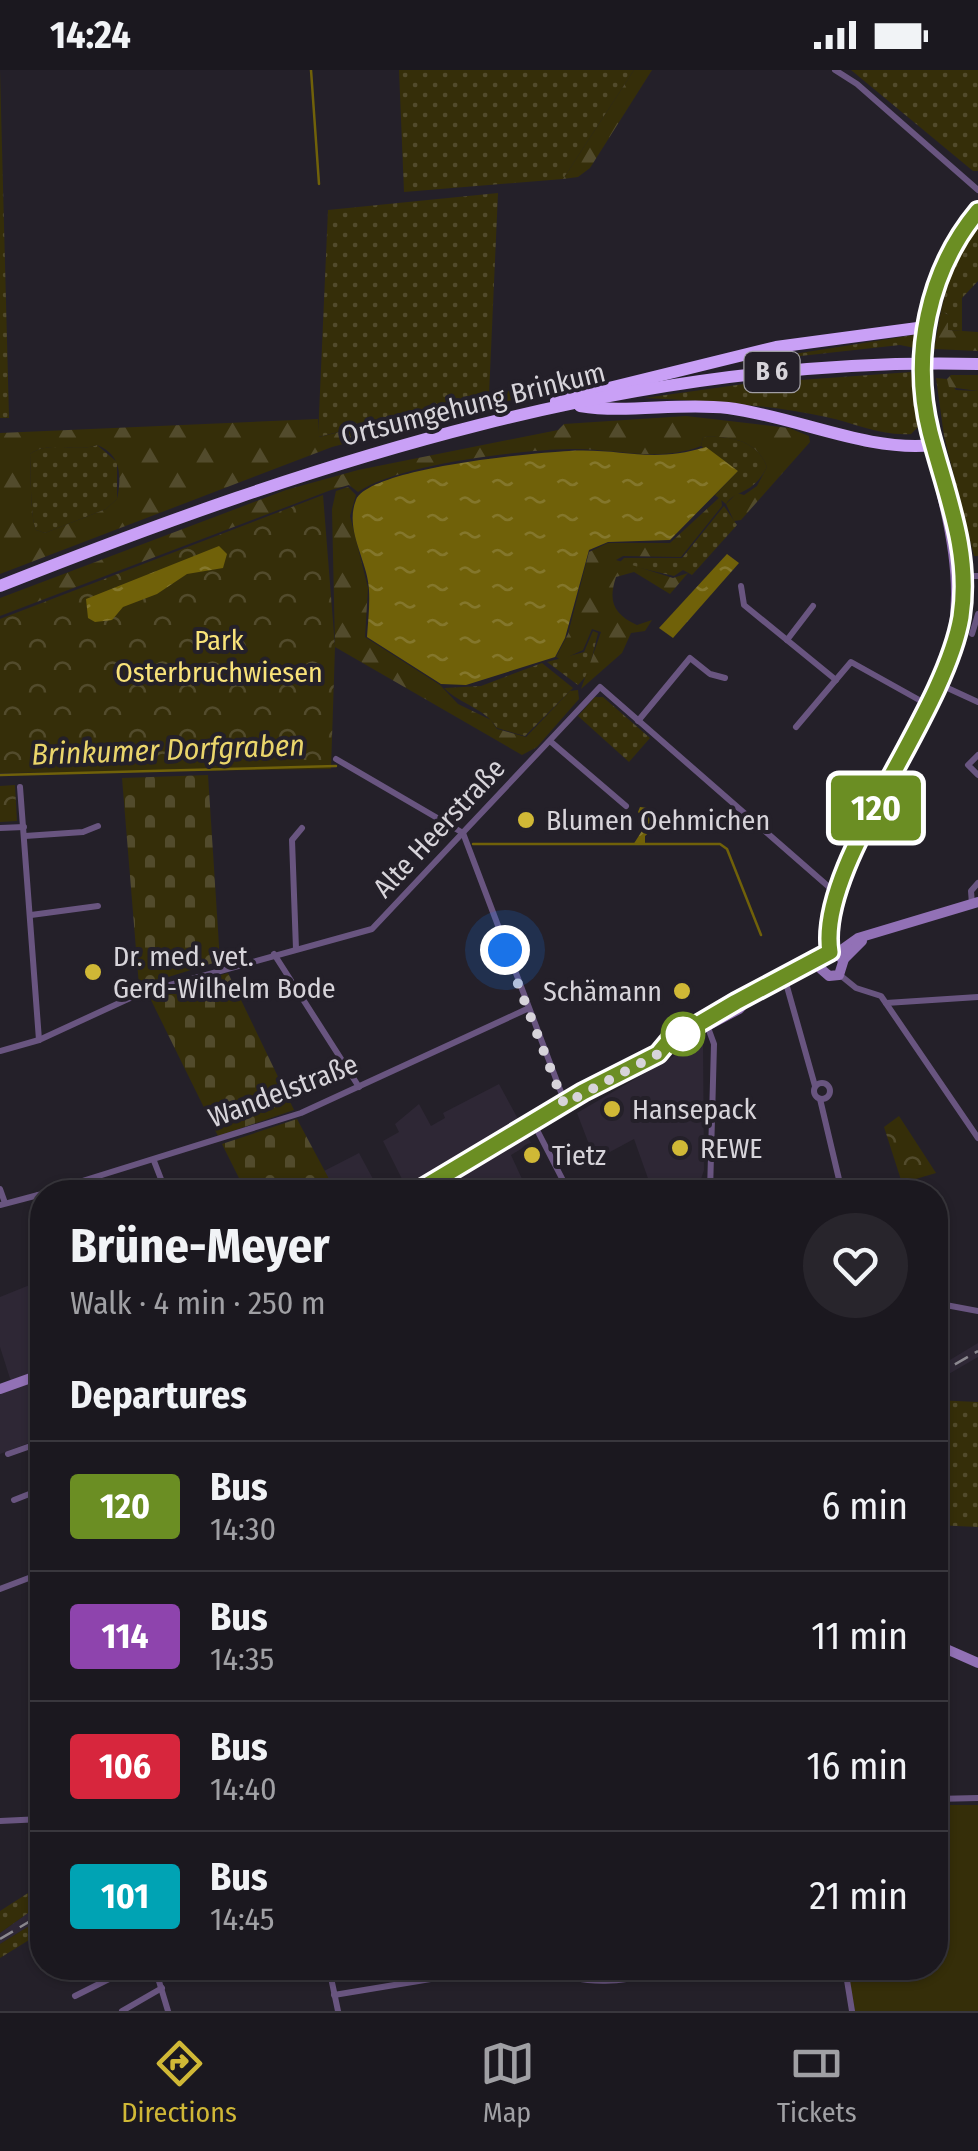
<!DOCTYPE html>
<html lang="en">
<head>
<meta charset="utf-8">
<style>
  body { margin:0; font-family:"Fira Sans Condensed",sans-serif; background:#28252c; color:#f1f3f6; height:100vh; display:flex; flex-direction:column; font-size:38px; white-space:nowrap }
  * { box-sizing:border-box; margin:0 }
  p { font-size:32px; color:#a0a0a4 }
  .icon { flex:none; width:55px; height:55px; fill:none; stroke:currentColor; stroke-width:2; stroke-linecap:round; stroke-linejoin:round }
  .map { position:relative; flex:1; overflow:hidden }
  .panel { position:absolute; left:30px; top:1110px; width:918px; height:800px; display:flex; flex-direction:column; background:#1b181f; border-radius:40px; box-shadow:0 2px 8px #0004,0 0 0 2px #39373d }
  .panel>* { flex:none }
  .badge { padding:0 20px; border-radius:8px; font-size:35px; line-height:65px }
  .you { position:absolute; width:50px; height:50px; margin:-25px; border:8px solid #fff; border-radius:50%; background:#1a73e8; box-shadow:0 0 0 15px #1a73e833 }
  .map>.badge { position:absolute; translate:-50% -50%; box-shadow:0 0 0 5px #fff }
  h2 { padding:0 40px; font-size:38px; line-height:90px }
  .round { display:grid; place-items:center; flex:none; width:105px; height:105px; border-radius:52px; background:#28252c }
  .headline { display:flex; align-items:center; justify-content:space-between; height:170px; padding:0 40px }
  h1 { font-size:48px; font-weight:700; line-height:75px }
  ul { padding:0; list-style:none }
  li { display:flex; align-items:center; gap:30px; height:130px; padding:0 40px; border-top:2px solid #39373d }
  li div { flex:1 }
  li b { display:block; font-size:38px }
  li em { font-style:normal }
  li .badge { min-width:110px; font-weight:700; text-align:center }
  .status { display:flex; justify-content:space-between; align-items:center; height:70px; padding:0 50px; background:#1b181f; direction:ltr }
  .status svg { height:28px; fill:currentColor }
  .tab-bar { display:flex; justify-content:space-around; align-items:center; height:140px; border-top:2px solid #39373d; background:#1b181f; font-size:28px; color:#a0a0a4 }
  .tab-bar a { display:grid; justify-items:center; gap:5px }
  .tab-bar .on { color:#d0b836 }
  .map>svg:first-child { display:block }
</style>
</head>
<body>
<div class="status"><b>14:24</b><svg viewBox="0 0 49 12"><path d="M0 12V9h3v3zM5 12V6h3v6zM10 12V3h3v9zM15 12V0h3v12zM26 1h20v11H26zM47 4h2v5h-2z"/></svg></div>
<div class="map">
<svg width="978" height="1941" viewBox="0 0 978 1941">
  <defs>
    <pattern id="grass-dots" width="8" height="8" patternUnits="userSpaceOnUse" patternTransform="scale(2.5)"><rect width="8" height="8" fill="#352e09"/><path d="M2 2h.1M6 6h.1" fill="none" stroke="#524b2c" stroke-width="1.8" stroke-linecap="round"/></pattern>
    <pattern id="forest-firs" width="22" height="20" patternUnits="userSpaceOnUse" patternTransform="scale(2.5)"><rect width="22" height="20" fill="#352e09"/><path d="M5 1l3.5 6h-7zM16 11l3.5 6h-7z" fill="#524b2c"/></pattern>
    <pattern id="cemetery-stones" width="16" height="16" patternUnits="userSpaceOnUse" patternTransform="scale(2.5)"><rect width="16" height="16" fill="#352e09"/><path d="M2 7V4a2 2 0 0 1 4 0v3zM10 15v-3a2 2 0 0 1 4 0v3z" fill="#524b2c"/></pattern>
    <pattern id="park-crowns" width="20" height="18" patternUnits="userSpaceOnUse" patternTransform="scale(2.5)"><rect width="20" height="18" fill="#352e09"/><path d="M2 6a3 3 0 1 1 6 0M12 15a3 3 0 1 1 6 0" fill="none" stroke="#524b2c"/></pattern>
    <pattern id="water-ripples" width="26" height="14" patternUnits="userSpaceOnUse" patternTransform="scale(2.5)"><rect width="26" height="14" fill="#706109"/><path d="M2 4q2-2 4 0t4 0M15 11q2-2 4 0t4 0" fill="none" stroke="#84772c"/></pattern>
  </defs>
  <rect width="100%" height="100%" fill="#242029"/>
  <g fill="#2e2735">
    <polygon points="703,969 704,1100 700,1112 650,1114 634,1069 595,1090 577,1043"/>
    <polygon points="499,1014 531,1073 511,1085 528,1122 456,1122 453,1118 446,1122 398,1122 406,1117 383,1071 399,1062 395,1054 419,1034 431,1056 445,1048 443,1043"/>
    <polygon points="359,1083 380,1122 336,1122 324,1101"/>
    <polygon points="42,1210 42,1368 0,1384 0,1323 13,1318 0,1277 0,1227"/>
    <polygon points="978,1273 978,1287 935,1312 935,1299"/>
    <polygon points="42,1833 42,1848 0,1874 0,1863"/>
  </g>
  <g fill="url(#grass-dots)">
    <polygon points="0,0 9,348 0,348"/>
    <polygon points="399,0 634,0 563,109 404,122"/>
    <polygon points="851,0 978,0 978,101 973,101"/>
    <polygon points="498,123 489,325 318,367 328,140"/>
    <path d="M 978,150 L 978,211 L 962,228 L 962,261 L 947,260 L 948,245 L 941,241 C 951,201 953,188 978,150 Z"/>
    <polygon points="914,265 915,278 900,275 736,293"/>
    <path d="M 911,302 L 920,355 L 911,364 C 880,366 855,353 826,347 C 766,334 705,331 644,328 L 744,314 Z"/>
    <polygon points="936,308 947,309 956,320 978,321 978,486 974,486 944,366"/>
    <path d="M 703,367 C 730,366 757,370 767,397 C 751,427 735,419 726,434 L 715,425 L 738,401 L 701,376 Z"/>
    <path d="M 97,375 L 117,392 L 117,429 L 106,439 L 45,463 L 36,460 C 30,447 31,403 30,384 C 50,370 75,383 97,375 Z"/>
    <polygon points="724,436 737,455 692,505 683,500 674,506 619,493 624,488 682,488"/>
    <polygon points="593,561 598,563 588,604 578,615 547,592 584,582"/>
    <path d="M 542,593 L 573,618 L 525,666 L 497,658 C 485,638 461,635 444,618 L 481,616 Z"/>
    <polygon points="595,627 603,627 650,668 629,692 578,646"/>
    <polygon points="935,1330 978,1332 978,1457 935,1455"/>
    <polygon points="42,1814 42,1833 0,1863 0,1841"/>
    <polygon points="42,1848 42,1862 0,1888 0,1874"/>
  </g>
  <g fill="url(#forest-firs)" fill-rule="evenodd">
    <polygon points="634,0 652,0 590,98 578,107 563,109"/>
    <polygon points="941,241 948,245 948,260 978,262 978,281 934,279"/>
    <polygon points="951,305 978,305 978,321 949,317 947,309"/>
    <path d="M 525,317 L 527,326 L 332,377 L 0,504 L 0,363 L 318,349 L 319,367 ZM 97,375 C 121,384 122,406 117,429 L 106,439 L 45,463 L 36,460 C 30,447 31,402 30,384 C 50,370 75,383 97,375 Z"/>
    <path d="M 686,346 L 789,358 L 809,366 L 810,372 L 741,450 L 734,451 L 726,434 L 737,423 L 744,425 L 757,416 L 767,397 C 757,370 730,366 703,367 L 701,376 C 657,393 616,378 570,379 C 520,380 398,394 358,422 L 349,415 L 331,420 L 0,546 L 0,528 L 286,420 L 358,400 L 558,360 L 564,354 Z"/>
    <polygon points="348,417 356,425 350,446 368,518 365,567 440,615 458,634 491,650 497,659 526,667 570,621 578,620 579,629 537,677 522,685 335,577 332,439 336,421"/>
    <path d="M 721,426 L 722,436 L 681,487 L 623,486 L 616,490 L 673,508 L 688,503 L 670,524 L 634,502 L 616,507 C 608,531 613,544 637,555 L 652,550 L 645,561 L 631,563 L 622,583 L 581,619 L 601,562 L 592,559 L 583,580 L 561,590 L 556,587 L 568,564 L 589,482 L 608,473 L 670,473 Z"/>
  </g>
  <g fill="url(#cemetery-stones)">
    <polygon points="208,705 220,891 139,916 122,708"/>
    <polygon points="228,903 294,1040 218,1066 149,926"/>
    <polygon points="297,1049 336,1122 246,1122 222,1074"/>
  </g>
  <g fill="url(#park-crowns)">
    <polygon points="323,425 335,577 331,699 0,703 0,549"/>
    <polygon points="15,715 17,751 0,752 0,716"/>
    <polygon points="899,1046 936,1103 902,1113 884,1057"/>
  </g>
  <polygon fill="#352e09" points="935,1735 978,1735 978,1941 855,1941 847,1898 935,1898"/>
  <g fill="url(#water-ripples)">
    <path d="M 706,377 L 738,401 L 670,470 L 608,472 L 589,480 L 565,568 L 555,587 L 466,615 L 441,614 L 367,567 C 368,552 370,535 369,520 C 368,491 344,460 356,430 C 370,398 532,383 569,381 C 622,378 651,394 706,377 Z"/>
    <polygon points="219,476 227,484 223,498 187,504 157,524 123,537 112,550 95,552 88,548 86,529"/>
    <polygon points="727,484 739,493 673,568 659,558"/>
    <polygon points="640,737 647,738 660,753 645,766 645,775 633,775 647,753 638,742"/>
  </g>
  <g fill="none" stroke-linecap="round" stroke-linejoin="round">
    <g stroke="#706109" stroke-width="2.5">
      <polyline points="311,0 319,114"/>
      <polyline points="0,705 336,696"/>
      <polyline points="473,774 720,774 727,779 761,865"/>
    </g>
    <g stroke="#695580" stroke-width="6">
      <polyline points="835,0 857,14 978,120"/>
      <polyline points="963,506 978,506"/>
      <polyline points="741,516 744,535 836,610"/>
      <polyline points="972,564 978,544"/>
      <polyline points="787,570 813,536"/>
      <polyline points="941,615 978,632"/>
      <polyline points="638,651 690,588 710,604 725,608"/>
      <polyline points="796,657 851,592 930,636"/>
      <polyline points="550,671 626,736"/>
      <polyline points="978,685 968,695 978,705"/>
      <polyline points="336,689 463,763 567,1038"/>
      <polyline points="20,717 39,970"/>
      <polyline points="0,758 24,757"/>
      <polyline points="25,766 83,762 98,756"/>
      <polyline points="972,834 971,821 978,813"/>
      <polyline points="31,845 98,836"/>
      <polyline points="296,879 292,770 302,758"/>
      <polyline points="274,884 359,1017"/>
      <polyline points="840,905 856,918 881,926 978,1068"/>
      <polyline points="784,906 815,1016"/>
      <polyline points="886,933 978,927"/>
      <polyline points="707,955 714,974 710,1122"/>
      <polyline points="0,981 39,970 141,923 372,859 600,617 837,824"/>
      <circle cx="822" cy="1021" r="8"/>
      <polyline points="820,1029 842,1122"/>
      <polyline points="536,1058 569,1122"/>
      <polyline points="154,1091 166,1122"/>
      <polyline points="0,1119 5,1133"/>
      <polyline points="47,1122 301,1043 527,939"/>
      <polyline points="613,1122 710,1118"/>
      <polyline points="38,1125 42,1138"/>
      <polyline points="0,1135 42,1124"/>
      <polyline points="935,1233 978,1241"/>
      <polyline points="8,1384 42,1372"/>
      <polyline points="14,1430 42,1419"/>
      <polyline points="0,1519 42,1503"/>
      <polyline points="935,1729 978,1728"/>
      <polyline points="0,1751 42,1749"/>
      <polyline points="155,1898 168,1941"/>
      <polyline points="329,1898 338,1941"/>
      <path d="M 551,1898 C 592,1923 645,1905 690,1898"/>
      <polyline points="845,1898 852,1941"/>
      <polyline points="334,1925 497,1898"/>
      <polyline points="75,1926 131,1898"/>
      <polyline points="122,1941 162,1918"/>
    </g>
    <g stroke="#9271b6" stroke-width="10">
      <polyline points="923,278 942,199 978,141"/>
      <path d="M 830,882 C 817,805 917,678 945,604 C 978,484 927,418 923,306"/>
      <polyline points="837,883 858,868 978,832"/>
      <polyline points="821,899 829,906 839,905 844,889 862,871"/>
      <polyline points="685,962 830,882 844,889"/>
      <polyline points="416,1122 583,1022 739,939 754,923"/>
      <polyline points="0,1319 42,1304"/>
      <polyline points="935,1574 978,1593"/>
    </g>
    <g stroke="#c9a0f6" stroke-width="12">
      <polyline points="556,331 776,277 925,257"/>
      <path d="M 580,336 C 628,344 678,332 728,338 C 797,347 867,382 933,375"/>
      <path d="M 0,516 C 313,392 637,285 978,294"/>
    </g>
    <g stroke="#8c8990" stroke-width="2.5" stroke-dasharray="15 8" stroke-linecap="butt">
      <polyline points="935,1306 978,1281"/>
      <polyline points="0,1869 42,1844"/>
    </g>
    <polyline stroke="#9271b6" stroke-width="10" points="923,306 923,278"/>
  </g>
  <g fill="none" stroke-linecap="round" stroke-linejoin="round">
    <defs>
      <path id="line" d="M 416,1122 L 583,1022 L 658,984 L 668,972 L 736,932 L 830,882 C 816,796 944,647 961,547 C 971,481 946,424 930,362 C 911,286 928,201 978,141"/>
    </defs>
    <use href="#line" stroke="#fff" stroke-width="22"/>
    <use href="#line" stroke="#6b8e23" stroke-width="15"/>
    <polyline stroke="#d7d4da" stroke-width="10" stroke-dasharray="0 18" points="505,880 564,1034 658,984 683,964"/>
  </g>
  <g fill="#d0b836" stroke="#242029" stroke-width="4">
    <circle cx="526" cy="750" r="10"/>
    <circle cx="93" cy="902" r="10"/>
    <circle cx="682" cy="921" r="10"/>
    <circle cx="612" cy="1039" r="10"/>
    <circle cx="680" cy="1078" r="10"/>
    <circle cx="532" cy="1085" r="10"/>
  </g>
  <circle fill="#fff" stroke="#6b8e23" stroke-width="5" cx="683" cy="964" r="20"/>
  <g text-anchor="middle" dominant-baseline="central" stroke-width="8" stroke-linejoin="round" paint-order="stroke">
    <rect fill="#242029" stroke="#a19ea5" stroke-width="2.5" x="744.5" y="282" width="55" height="40" rx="8"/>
    <g font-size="25" font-weight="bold" fill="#d7d4da">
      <text x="772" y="302">B 6</text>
    </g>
    <g font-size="28" fill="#d7d4da" stroke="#242029">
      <text transform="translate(473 334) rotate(-14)">Ortsumgehung Brinkum</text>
      <text transform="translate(439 758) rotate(-47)">Alte Heerstraße</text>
      <text transform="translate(283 1021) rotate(-21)">Wandelstraße</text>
    </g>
    <g font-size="28" fill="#f9e379" stroke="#242029">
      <text x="219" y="570">Park<tspan x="219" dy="32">Osterbruchwiesen</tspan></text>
    </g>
    <g font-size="28" fill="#d7d4da" stroke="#242029" text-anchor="start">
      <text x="546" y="750">Blumen Oehmichen</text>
      <text x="113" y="886">Dr. med. vet.<tspan x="113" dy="32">Gerd-Wilhelm Bode</tspan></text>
      <text x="662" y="921" text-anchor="end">Schämann</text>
      <text x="632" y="1039">Hansepack</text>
      <text x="700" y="1078">REWE</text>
      <text x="552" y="1085">Tietz</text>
    </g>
    <g font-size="30" font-style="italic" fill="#ead56b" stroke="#242029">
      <text transform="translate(168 680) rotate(-2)">Brinkumer Dorfgraben</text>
    </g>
  </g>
</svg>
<div class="you" style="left:505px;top:880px"></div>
<b class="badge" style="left:876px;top:738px;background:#6b8e23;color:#fff">120</b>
<section class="panel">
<div class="headline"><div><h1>Brüne-Meyer</h1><p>Walk · 4 min · 250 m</p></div><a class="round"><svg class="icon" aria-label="heart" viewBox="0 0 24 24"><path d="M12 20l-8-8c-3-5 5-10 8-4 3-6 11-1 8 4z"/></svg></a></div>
<h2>Departures</h2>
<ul>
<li><span class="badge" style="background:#6b8e23;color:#fff">120</span><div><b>Bus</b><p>14:30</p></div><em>6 min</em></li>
<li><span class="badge" style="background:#8e44ad;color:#fff">114</span><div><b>Bus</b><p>14:35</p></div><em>11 min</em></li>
<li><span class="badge" style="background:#d7263d;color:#fff">106</span><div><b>Bus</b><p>14:40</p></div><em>16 min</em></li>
<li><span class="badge" style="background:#00a3b4;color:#fff">101</span><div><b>Bus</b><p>14:45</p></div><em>21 min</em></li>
</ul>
</section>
</div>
<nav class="tab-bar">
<a class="on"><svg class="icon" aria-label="directions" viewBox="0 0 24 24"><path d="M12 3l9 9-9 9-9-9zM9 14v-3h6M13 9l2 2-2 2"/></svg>Directions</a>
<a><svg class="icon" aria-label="map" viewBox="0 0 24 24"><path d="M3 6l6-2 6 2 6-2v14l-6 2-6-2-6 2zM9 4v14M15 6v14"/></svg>Map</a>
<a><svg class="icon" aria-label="tickets" viewBox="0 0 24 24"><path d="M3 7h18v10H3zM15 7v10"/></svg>Tickets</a>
</nav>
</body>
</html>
